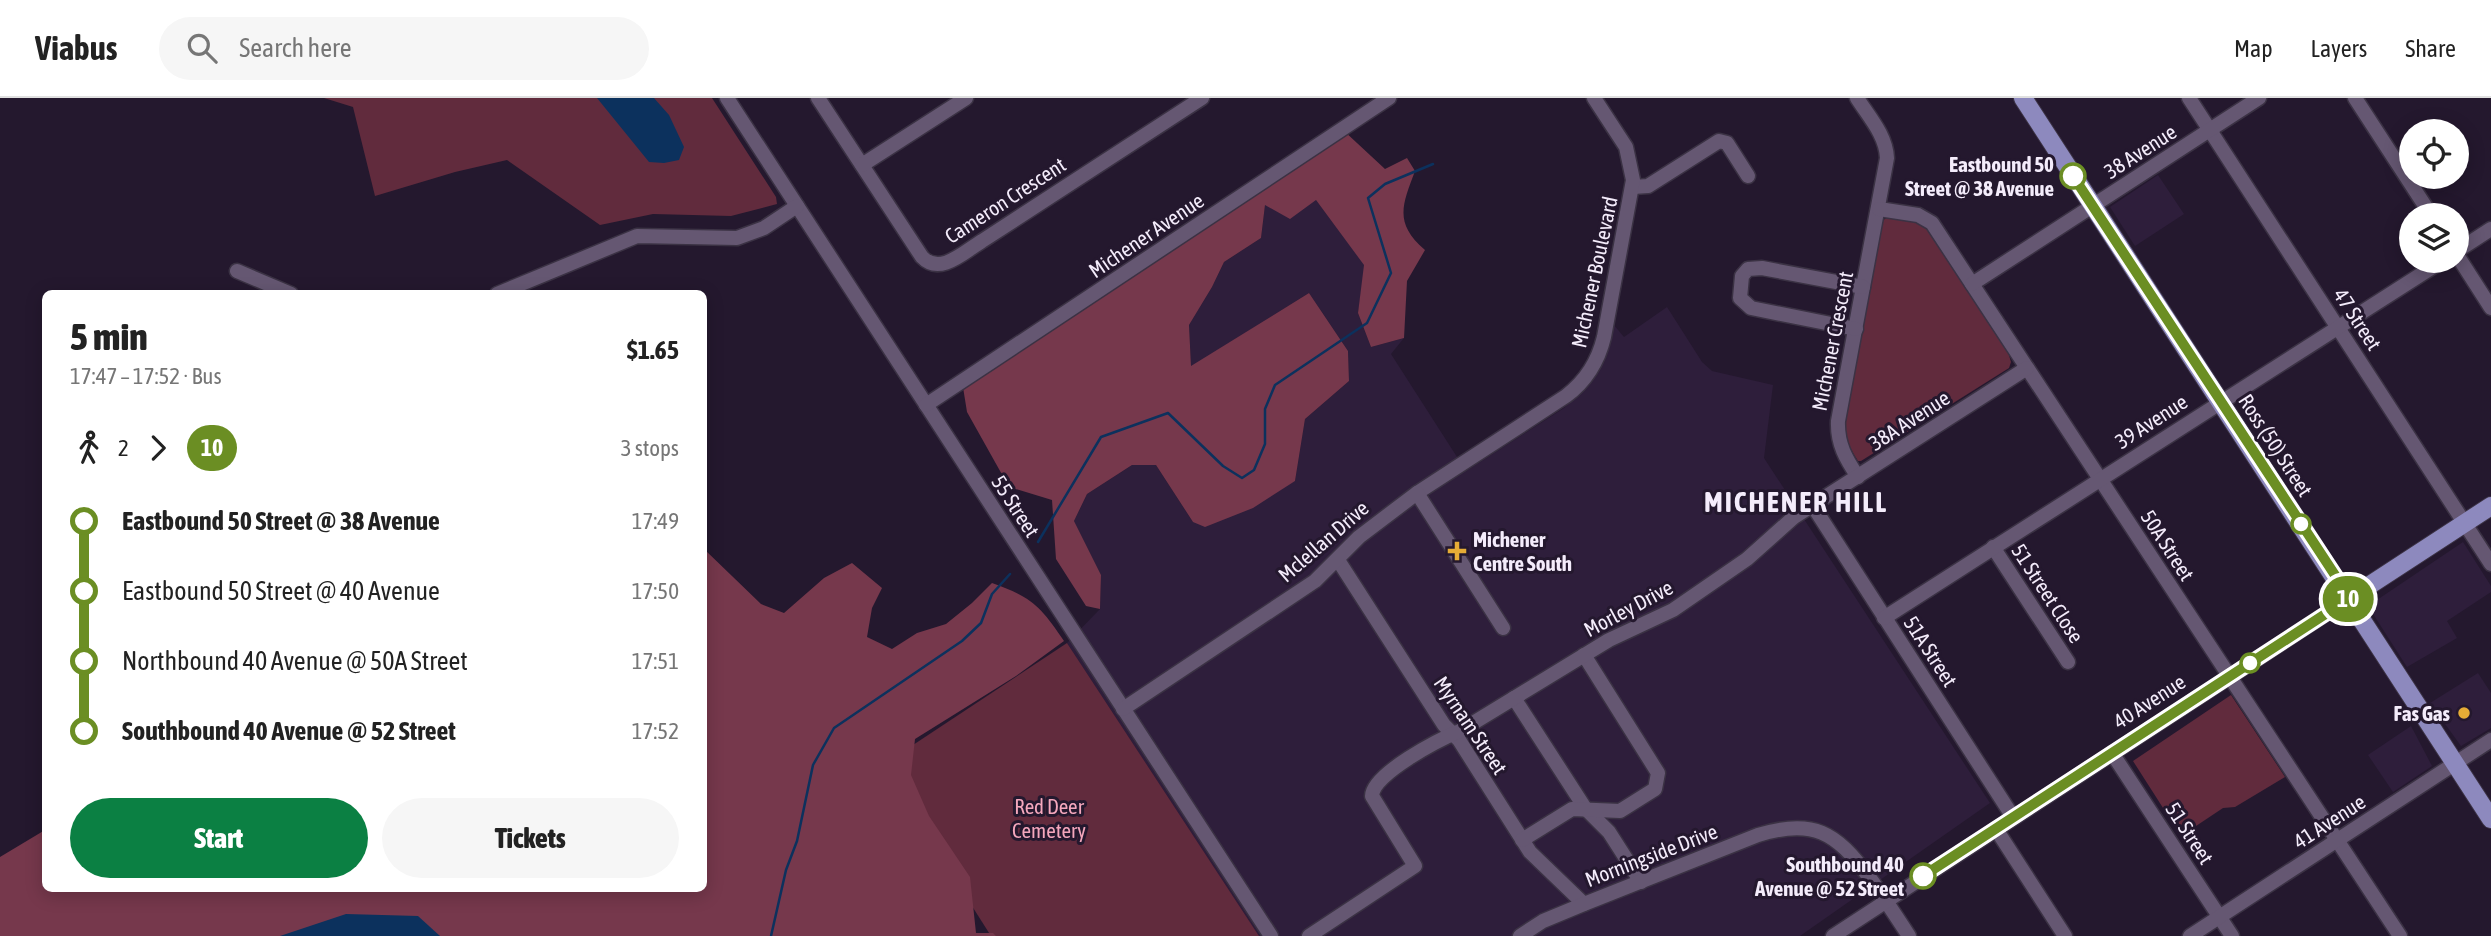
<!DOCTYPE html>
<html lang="en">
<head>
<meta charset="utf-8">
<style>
  body { margin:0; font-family:"Asap Condensed",sans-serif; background:#f6f6f6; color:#222; height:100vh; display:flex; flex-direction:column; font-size:26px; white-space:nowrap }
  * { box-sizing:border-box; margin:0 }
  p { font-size:23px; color:#767676 }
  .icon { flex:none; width:38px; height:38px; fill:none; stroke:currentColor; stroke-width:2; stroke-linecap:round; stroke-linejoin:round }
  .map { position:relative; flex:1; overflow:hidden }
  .details { position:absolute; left:42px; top:192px; width:665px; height:602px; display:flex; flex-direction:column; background:#fff; border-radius:10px; box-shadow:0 4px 18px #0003 }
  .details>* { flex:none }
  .badge { padding:0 14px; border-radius:23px; font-size:24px; line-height:46px }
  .fabs { position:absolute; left:2399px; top:21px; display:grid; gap:14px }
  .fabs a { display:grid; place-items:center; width:70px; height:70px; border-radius:50%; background:#fff; box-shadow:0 4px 18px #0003; font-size:35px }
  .map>.badge { position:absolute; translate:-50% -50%; box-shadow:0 0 0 4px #fff }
  .legs { display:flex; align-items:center; gap:10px; height:77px; padding:0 28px; font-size:23px }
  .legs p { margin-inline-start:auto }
  .summary { display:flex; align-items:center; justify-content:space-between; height:119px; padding:0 28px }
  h1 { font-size:38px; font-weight:800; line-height:52px }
  .cta { display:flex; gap:14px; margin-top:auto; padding:14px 28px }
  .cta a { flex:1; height:80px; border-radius:42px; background:#0b8043; color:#fff; font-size:28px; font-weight:800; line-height:80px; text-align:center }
  .cta a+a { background:#f6f6f6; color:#222 }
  ul { padding:0 28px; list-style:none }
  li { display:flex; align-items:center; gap:24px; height:70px; font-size:26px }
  li i { display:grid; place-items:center; width:10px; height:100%; margin:0 9px; background:currentColor }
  li i::after { content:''; width:18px; height:18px; margin:-9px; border:5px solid; border-radius:50%; background:#fff }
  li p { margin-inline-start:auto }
  li:first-child i { background:linear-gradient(#0000 50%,currentColor 0) }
  li:last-child i { background:linear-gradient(currentColor 50%,#0000 0) }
  header { display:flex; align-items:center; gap:42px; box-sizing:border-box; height:98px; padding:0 35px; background:#fff; border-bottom:2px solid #e0e0e0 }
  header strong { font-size:33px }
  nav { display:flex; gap:38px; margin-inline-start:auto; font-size:24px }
  .search { width:490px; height:63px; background:#f6f6f6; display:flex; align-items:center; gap:18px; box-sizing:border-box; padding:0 24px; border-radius:38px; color:#767676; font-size:26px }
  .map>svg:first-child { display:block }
</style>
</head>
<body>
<header>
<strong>Viabus</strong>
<div class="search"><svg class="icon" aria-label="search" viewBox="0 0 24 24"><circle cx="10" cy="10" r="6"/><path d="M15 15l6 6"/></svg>Search here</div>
<nav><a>Map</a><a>Layers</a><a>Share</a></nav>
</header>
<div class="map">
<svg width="2491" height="838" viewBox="0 0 2491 838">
  <rect width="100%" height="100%" fill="#24182e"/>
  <g fill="#2e1e3b">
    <polygon points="2158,77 2184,116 2135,148 2110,109"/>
    <polygon points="1316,102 1365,167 1358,215 1371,249 1404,240 1391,256 1466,373 1564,310 1592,284 1609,251 1613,226 1624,239 1667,209 1702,264 1712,273 1773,287 1764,360 1990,705 1800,838 1259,838 1067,545 1100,511 1101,477 1074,423 1087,396 1132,367 1156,367 1193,424 1295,383 1305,321 1349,283 1348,253 1309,195 1191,269 1189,227 1212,189 1224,164 1261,140 1265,107"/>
    <polygon points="2463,444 2491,488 2491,494 2447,523 2457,540 2407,569 2368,508"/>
    <polygon points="2478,575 2491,595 2491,630 2461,648 2430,605"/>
    <polygon points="2411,628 2432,668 2393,694 2368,657"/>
  </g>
  <g fill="#612b3d">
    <polygon points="324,0 712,0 776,99 777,106 731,118 653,116 600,127 507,62 455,74 375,98 353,9"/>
    <path d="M 1888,119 L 1915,124 L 1927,130 L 2008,254 L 2011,264 L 2009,270 L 1861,363 L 1858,363 C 1849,349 1845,341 1846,324 L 1878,129 L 1880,124 Z"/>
    <polygon points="1067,545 1259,838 991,838 895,687 913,647"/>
    <polygon points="2231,597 2285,679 2235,709 2223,710 2181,738 2133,663"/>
  </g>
  <g fill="#76384c">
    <path d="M 1343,32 L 1385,71 L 1407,60 L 1415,73 C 1402,108 1394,125 1425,152 L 1407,183 L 1404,240 L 1371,249 L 1358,215 L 1364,167 L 1316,102 L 1290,121 L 1265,107 L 1261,140 L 1224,164 L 1212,189 L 1189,227 L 1191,268 L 1309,195 L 1348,253 L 1349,283 L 1305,321 L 1295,383 L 1253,410 L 1205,429 L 1193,424 L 1156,367 L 1132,367 L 1087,396 L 1074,423 L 1101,477 L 1100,511 L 1086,508 L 1056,461 L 1052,402 L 1009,389 L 967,314 L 962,283 Z"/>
    <path d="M 704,451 L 761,506 L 784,515 L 824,480 L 852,465 L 882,490 L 872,510 L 867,539 L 892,551 L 917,535 L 946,526 L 972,505 L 992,485 C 1032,499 1041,509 1064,543 L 1016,578 L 915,641 L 911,677 L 929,718 L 970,779 L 976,835 L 993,835 L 996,838 L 0,838 L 0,759 L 45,732 L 46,791 L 704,791 Z"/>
  </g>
  <g fill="#0c315d">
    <polygon points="597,0 654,0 669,17 684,49 679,62 664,65 649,64"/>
    <polygon points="346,816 418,818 440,838 280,838"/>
  </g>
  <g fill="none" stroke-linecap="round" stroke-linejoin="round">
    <g stroke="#0c315d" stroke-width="2.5">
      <polyline points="1038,444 1101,339 1168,315 1223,368 1242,380 1254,372 1265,346 1265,311 1275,287 1367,225 1391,175 1368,100 1385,86 1433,66"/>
      <polyline points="771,838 786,772 797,743 813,667 834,630 962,543 981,525 992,496 1010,476"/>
    </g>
    <defs>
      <g id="minor">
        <polyline points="727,0 1271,838"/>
        <path d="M 818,0 L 922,159 C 940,178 964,154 982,143 L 1202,0"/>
        <path d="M 1857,0 C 1869,19 1886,37 1887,60 L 1838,323 C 1837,346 1846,361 1858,379"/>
        <polyline points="2189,0 2491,466"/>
        <polyline points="2355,0 2431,117"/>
        <polyline points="862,67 966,0"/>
        <polyline points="1633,89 1648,88 1719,43 1727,45 1748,78"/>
        <polyline points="1879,111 1918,117 1932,125 2400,838"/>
        <polyline points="2457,153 2491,131"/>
        <polyline points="2457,157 2491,210"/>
        <polyline points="237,173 291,196"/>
        <polyline points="1972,186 2259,0"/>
        <polyline points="497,196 637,138 737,140 764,130 797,108"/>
        <polyline points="1856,231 1751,210 1740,200 1742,178 1748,171 1762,170 1863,189"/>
        <polyline points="926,307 1389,0"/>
        <path d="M 1417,395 L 1566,298 C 1586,283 1598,264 1604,239 L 1633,82 L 1626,49 L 1594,0"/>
        <polyline points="1813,408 2013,719"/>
        <polyline points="1993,449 2068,564"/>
        <polyline points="1338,462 1444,627 1459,642 1530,754 1584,806"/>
        <polyline points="1884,520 2442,163"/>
        <polyline points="1514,600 1585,710 1609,734 1641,784"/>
        <polyline points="1123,611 1315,483 1359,439 1417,395 1503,530"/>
        <polyline points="2112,655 2232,838"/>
        <polyline points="1996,731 2065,838"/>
        <polyline points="1522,742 1572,711 1620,713 1655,691 1658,675 1584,557"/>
        <path d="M 1309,838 L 1415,768 L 1372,698 C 1372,676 1440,641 1460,633 L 1609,542 L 1673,512 L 1747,461 L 1794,419 L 2027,270"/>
        <path d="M 1520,838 L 1543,823 L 1584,806 L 1758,737 C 1813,720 1836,734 1869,779 C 1883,798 1896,818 1909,838"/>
        <polyline points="1833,838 2350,500"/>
        <polyline points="2190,838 2491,642"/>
      </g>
      <g id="major">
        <polyline points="2023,0 2491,721"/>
        <polyline points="2350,500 2491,408"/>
      </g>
    </defs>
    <use href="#minor" stroke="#3b3244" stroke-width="17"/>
    <use href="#major" stroke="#3b3244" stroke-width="20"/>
    <use href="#minor" stroke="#655772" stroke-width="14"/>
    <use href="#major" stroke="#8d89be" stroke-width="18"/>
  </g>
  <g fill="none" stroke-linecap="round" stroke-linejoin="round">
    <defs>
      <polyline id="line-1" points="1923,778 2350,500 2073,78"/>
    </defs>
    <use href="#line-1" stroke="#fff" stroke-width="16"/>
    <use href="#line-1" stroke="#6b8e23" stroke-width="10"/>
  </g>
  <g fill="#fff" stroke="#6b8e23" stroke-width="3.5">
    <circle cx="2073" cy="78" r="12"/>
    <circle cx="2301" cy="426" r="9"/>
    <circle cx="2250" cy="565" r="9"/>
    <circle cx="1923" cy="778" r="12"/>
  </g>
  <g fill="#e6ac36" stroke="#24182e" stroke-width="2.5">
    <path d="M1453.5 442.5h7v7h7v7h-7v7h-7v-7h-7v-7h7z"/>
    <circle cx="2464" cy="615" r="7"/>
  </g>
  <g text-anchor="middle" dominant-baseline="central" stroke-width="6" stroke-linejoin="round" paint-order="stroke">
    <g font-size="21" fill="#f4ecfb" stroke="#24182e">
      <text transform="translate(2140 53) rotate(-33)">38 Avenue</text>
      <text transform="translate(1005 102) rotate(-33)">Cameron Crescent</text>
      <text transform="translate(1146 137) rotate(-34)">Michener Avenue</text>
      <text transform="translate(1594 174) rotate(-78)">Michener Boulevard</text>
      <text transform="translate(2358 221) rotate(57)">47 Street</text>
      <text transform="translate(1832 243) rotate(-79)">Michener Crescent</text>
      <text transform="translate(1909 322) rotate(-33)">38A Avenue</text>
      <text transform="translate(2151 323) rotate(-33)">39 Avenue</text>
      <text transform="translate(2276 347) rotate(57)">Ross (50) Street</text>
      <text transform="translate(1016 408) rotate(57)">55 Street</text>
      <text transform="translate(1323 443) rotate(-41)">Mclellan Drive</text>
      <text transform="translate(2168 447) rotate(57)">50A Street</text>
      <text transform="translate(2048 495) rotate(57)">51 Street Close</text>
      <text transform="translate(1628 510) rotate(-28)">Morley Drive</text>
      <text transform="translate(1931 553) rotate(57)">51A Street</text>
      <text transform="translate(2149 603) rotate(-33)">40 Avenue</text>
      <text transform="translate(1471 627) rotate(56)">Myrnam Street</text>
      <text transform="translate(2329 723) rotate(-33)">41 Avenue</text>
      <text transform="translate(2190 735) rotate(57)">51 Street</text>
      <text transform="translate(1651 757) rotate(-21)">Morningside Drive</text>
    </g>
    <g font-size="21" font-weight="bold" fill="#f4ecfb" stroke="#24182e" text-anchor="end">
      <text x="2054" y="66">Eastbound 50<tspan x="2054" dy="24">Street @ 38 Avenue</tspan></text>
      <text x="1904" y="766">Southbound 40<tspan x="1904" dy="24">Avenue @ 52 Street</tspan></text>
    </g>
    <g font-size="21" font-weight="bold" fill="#f4ecfb" stroke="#24182e" text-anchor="start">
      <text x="1473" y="441">Michener<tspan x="1473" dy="24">Centre South</tspan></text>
      <text x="2450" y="615" text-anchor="end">Fas Gas</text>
    </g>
    <g font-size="21" fill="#f5a7bd" stroke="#24182e">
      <text x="1049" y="708">Red Deer<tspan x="1049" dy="24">Cemetery</tspan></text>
    </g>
    <g font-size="28" font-weight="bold" letter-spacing="2" fill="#f4ecfb" stroke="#24182e">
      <text x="1796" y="404">MICHENER HILL</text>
    </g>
  </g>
</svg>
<div class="fabs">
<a><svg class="icon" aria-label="locate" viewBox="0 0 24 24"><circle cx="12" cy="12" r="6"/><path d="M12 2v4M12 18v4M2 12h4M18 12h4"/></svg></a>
<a><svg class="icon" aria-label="layers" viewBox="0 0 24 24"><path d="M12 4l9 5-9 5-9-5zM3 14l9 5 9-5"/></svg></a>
</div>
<b class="badge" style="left:2348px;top:501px;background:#6b8e23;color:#fff">10</b>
<section class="details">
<div class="summary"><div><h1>5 min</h1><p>17:47 – 17:52 · Bus</p></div><b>$1.65</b></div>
<div class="legs"><svg class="icon" aria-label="walk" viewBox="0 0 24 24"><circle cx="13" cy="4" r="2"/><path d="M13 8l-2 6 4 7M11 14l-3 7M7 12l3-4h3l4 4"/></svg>2<svg class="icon" aria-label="forward" viewBox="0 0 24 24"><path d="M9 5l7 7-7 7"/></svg><b class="badge" style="background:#6b8e23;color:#fff">10</b><p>3 stops</p></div>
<ul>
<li><i style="color:#6b8e23"></i><b>Eastbound 50 Street @ 38 Avenue</b><p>17:49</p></li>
<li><i style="color:#6b8e23"></i><span>Eastbound 50 Street @ 40 Avenue</span><p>17:50</p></li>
<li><i style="color:#6b8e23"></i><span>Northbound 40 Avenue @ 50A Street</span><p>17:51</p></li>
<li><i style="color:#6b8e23"></i><b>Southbound 40 Avenue @ 52 Street</b><p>17:52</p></li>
</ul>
<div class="cta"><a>Start</a><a>Tickets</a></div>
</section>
</div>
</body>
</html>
